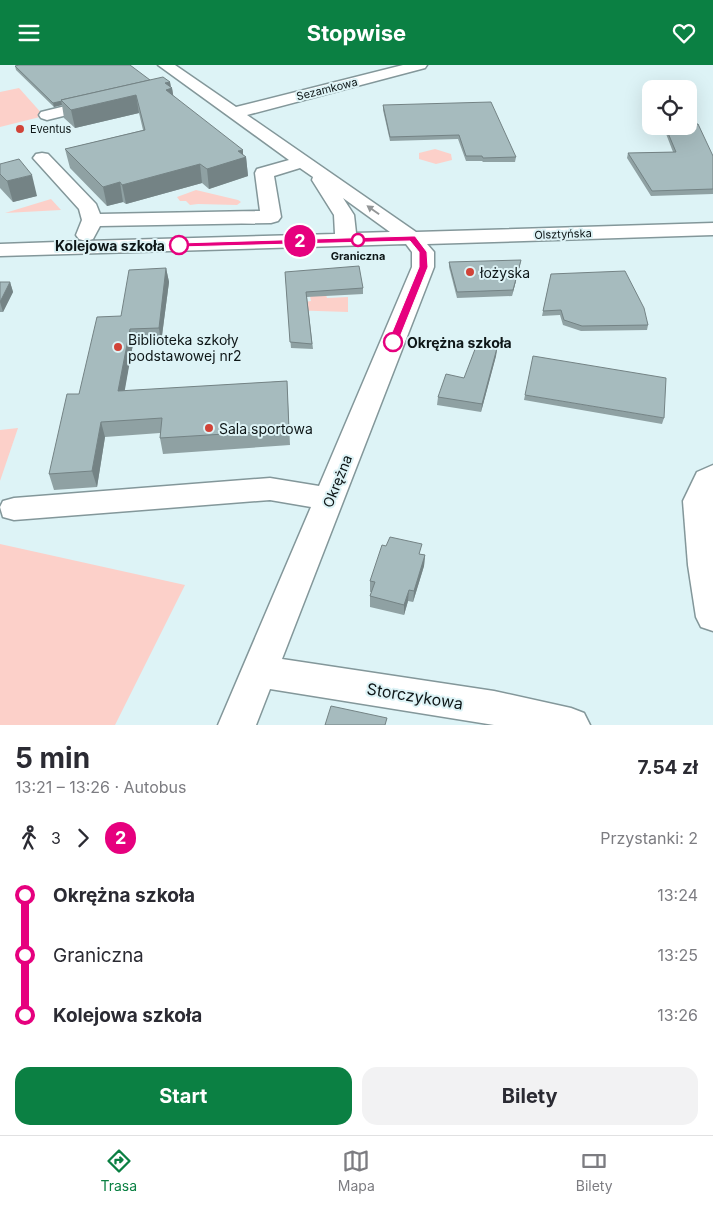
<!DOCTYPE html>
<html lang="pl">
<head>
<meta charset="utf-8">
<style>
  body { margin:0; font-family:Inter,sans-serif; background:#f2f2f3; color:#2b2b33; height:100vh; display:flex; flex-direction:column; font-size:19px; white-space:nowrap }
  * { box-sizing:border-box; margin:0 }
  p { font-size:16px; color:#7c7c81 }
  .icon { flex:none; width:28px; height:28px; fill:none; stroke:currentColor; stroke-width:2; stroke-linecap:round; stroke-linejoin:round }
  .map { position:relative; height:660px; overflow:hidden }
  .side { display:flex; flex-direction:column; background:#fff; flex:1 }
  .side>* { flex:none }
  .badge { padding:0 10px; border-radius:16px; font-size:18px; line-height:32px }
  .controls { position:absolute; left:642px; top:15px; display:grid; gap:10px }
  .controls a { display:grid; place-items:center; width:55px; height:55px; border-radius:10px; background:#fff; box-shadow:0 5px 20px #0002; font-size:25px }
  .map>.badge { position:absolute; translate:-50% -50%; box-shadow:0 0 0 2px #fff }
  .legs { display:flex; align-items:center; gap:8px; height:55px; padding:0 15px; font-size:16px }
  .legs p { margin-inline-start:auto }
  .head { display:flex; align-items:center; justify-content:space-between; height:85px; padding:0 15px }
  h1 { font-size:28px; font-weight:700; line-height:38px }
  .cta { display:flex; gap:10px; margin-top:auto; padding:10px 15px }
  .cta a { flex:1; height:58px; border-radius:15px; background:#0b8043; color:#fff; font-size:20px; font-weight:700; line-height:58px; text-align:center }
  .cta a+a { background:#f2f2f3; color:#2b2b33 }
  ul { padding:0 15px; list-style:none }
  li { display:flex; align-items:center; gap:18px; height:60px; font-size:19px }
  li i { display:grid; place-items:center; width:8px; height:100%; margin:0 6px; background:currentColor }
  li i::after { content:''; width:12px; height:12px; margin:-6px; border:4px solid; border-radius:50%; background:#fff }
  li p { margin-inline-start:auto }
  li:first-child i { background:linear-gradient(#0000 50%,currentColor 0) }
  li:last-child i { background:linear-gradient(currentColor 50%,#0000 0) }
  header { display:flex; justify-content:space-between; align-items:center; height:65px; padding:0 15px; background:#0b8043; color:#fff; font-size:22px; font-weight:700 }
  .dock { display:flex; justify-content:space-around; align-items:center; height:70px; border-top:1px solid #e1e1e2; background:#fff; font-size:14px; color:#7c7c81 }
  .dock a { display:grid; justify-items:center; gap:2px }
  .dock .selected { color:#0b8043 }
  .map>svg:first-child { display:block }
</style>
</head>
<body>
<header><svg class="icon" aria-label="menu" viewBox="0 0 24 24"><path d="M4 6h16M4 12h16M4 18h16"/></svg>Stopwise<svg class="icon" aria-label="heart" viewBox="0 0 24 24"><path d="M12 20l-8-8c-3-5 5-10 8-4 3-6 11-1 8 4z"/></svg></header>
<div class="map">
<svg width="713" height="660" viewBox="0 0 713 660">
  <rect width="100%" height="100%" fill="#ddf3f6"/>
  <g fill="#fcd0c9">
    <polygon points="19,23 44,51 0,62 0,27"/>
    <polygon points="435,84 451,89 452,95 436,99 419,94 419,88"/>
    <polygon points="196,125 238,135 241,137 237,140 198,139 190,140 186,136 180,136 177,132"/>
    <polygon points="51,134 61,145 5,148"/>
    <polygon points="326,230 327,233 348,232 348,247 288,245 288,240 311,236 310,231"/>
    <polygon points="18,363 0,416 0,365"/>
    <polygon points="0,479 185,520 115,660 0,660"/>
  </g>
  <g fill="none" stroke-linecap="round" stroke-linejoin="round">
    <defs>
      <g id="minor">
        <path d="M 158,0 L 175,0 L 236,42 L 403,0 L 427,0 L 425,3 L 247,50 L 416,167 L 713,158 L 713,170 L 427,179 L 434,187 L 434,202 L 282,594 L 494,626 L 571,643 L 584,648 L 590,660 L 494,660 L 270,624 L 256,660 L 218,660 L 311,442 L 270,435 L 14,455 L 3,452 L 0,442 L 3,436 L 14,433 L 270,413 L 319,421 L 412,202 L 412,187 L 406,179 L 0,191 L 0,179 L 86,176 L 79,174 L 76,170 L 82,155 L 79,144 L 33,93 L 36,89 L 42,88 L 48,89 L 96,139 L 100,149 L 260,146 L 255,108 L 257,104 L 289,95 ZM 300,103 L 313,112 L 312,115 L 334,150 L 335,169 L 86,176 L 93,174 L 100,161 L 271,158 L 278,156 L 281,152 L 274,111 ZM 343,133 L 390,167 L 356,168 L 354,150 Z"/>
        <polygon points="98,33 104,35 106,38 104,41 47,55 41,53 39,50 41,47"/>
        <polygon points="713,400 713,566 701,562 696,552 688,500 683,436 697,407"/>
      </g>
    </defs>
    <use href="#minor" stroke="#83979a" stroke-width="3"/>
    <use href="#minor" fill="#fff" fill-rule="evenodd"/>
  </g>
  <g fill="#8fa1a3">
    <polygon points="15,1 170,17 171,22 172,23 173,31 246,92 248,111 209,124 202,118 126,139 123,137 107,141 70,103 65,84 143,65 139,48 75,63 64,53 62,40 54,42 16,5"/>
    <polygon points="383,40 516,92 515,97 483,97 482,96 466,96 458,74 390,76 383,45"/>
    <polygon points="663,61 689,61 713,91 713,129 651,131 627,93 628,88 673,87"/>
    <polygon points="0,99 37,131 13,137 0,123"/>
    <polygon points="449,197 520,200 512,231 457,233 449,202"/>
    <polygon points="166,203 169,217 161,278 133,279 124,326 287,316 290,380 163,389 160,373 160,368 105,372 97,422 54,425 49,409 79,329 121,251"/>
    <polygon points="285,207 363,223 363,229 307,232 313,284 291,283"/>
    <polygon points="551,209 648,260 647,265 581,266 563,260 560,250 542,251"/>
    <polygon points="0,217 10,217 13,227 3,247 0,247"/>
    <polygon points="497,283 496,291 481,347 437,340 438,332 464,313"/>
    <polygon points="525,330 664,353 662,359 524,335"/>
    <polygon points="421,489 425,490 424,501 413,537 408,536 404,550 370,542 370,531 371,527 370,527 370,516"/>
  </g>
  <g fill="#748385">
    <polygon points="170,17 171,24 172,23 175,41 168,42 165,18"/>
    <polygon points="136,30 139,48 75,63 71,45"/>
    <polygon points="61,36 62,40 54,42 53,38"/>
    <polygon points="243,85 243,93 246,92 248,111 209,124 207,104 238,86"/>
    <polygon points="200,99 202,118 126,139 122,120"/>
    <polygon points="32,110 37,131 13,137 7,116"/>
    <polygon points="120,117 123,137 107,141 103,122"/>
    <polygon points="521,195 520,200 512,231 513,225"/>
    <polygon points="166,203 169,217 161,278 159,263"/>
    <polygon points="10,217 13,227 3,247 0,237"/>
    <polygon points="130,264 133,279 122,341 118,326"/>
    <polygon points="497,283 496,291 481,347 482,339"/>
    <polygon points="101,357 105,372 97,422 92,406"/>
    <polygon points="425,490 424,501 413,537 414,526"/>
    <polygon points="409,525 408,536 404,550 404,540"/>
  </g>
  <g fill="#a6bbbe" stroke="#748385">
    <polygon points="19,0 130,0 150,15 61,35 62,36 53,38 15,1"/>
    <polygon points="163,12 170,17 165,18 172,23 166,25 243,85 238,86 246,92 207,104 200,99 122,120 120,117 103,122 65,84 145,65 136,30 71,45 61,35"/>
    <polygon points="491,37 516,92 483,93 482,91 466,91 459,70 390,72 383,40"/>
    <polygon points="689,59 698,59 713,91 713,124 652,126 628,88 676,87 665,61 689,61"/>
    <polygon points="19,94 32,110 7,116 0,109 0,99"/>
    <polygon points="521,195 513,225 457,227 449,197"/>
    <polygon points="359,201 363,223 306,227 312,279 290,277 285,207"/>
    <polygon points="166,203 159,263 130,264 118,326 287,316 289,365 160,373 162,353 101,357 92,406 49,409 67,329 79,329 97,252 121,251 129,205"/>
    <polygon points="625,206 644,243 648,260 582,261 564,255 561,245 543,246 551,209"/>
    <polygon points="0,217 10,217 0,237"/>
    <polygon points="477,279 497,283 482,339 438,332 446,309 464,313"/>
    <polygon points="533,291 666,313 664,353 525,330"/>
    <polygon points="390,472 422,479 419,489 425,490 414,526 409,525 404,540 370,531 375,517 370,516 382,480 386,481"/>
    <polygon points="331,641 387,653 385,660 325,660"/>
  </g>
  <defs><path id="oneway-solid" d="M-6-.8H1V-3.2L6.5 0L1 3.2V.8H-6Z" transform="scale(1.25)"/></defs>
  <use fill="#939697" href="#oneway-solid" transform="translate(373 145) rotate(-145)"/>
  <polygon fill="#e6007e" stroke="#fff" points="412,171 415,171 427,187 428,202 398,277 393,280 388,277 419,202 419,187 410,176 179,182 175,180 179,178"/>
  <g fill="#d14338" stroke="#ddf3f6" stroke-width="2">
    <circle cx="20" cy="64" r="5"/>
    <circle cx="470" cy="207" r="5"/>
    <circle cx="118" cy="282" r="5"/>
    <circle cx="209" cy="363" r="5"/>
  </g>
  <g fill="#fff" stroke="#e6007e" stroke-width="2.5">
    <circle cx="358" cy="175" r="6"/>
    <circle cx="179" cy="180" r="9"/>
    <circle cx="393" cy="277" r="9"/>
  </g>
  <g text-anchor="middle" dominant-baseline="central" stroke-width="4" stroke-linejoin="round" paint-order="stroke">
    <g font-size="11" fill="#0e1617" stroke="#ddf3f6">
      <text transform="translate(327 24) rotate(-14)">Sezamkowa</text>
      <text transform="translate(563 169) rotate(-2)">Olsztyńska</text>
    </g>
    <g font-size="11" fill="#0e1617" stroke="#ddf3f6" text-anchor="start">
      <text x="30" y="64">Eventus</text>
    </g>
    <g font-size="11" font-weight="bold" fill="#0e1617" stroke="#ddf3f6">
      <text x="358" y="191">Graniczna</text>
    </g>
    <g font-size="14" font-weight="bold" fill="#0e1617" stroke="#ddf3f6" text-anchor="end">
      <text x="165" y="180">Kolejowa szkoła</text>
      <text x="407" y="277" text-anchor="start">Okrężna szkoła</text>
    </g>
    <g font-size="14" fill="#0e1617" stroke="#ddf3f6" text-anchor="start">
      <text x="480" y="207">łożyska</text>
      <text x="128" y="274">Biblioteka szkoły<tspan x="128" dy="16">podstawowej nr2</tspan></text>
      <text x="219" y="363">Sala sportowa</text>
    </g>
    <g font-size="14" fill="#0e1617" stroke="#ddf3f6">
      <text transform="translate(337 416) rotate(-68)">Okrężna</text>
    </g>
    <g font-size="16" fill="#0e1617" stroke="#ddf3f6">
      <text transform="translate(415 631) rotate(9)">Storczykowa</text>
    </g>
  </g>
</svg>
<div class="controls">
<a><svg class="icon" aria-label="locate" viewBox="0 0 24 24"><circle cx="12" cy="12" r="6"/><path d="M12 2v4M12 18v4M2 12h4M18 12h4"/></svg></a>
</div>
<b class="badge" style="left:300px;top:176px;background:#e6007e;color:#fff">2</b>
</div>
<section class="side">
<div class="head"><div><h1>5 min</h1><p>13:21 – 13:26 · Autobus</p></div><b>7.54 zł</b></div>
<div class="legs"><svg class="icon" aria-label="walk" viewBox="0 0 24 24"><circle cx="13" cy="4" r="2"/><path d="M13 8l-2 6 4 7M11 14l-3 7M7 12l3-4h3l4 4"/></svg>3<svg class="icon" aria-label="forward" viewBox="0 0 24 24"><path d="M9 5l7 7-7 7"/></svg><b class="badge" style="background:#e6007e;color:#fff">2</b><p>Przystanki: 2</p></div>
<ul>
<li><i style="color:#e6007e"></i><b>Okrężna szkoła</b><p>13:24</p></li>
<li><i style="color:#e6007e"></i><span>Graniczna</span><p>13:25</p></li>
<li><i style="color:#e6007e"></i><b>Kolejowa szkoła</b><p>13:26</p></li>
</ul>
<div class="cta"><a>Start</a><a>Bilety</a></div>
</section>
<nav class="dock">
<a class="selected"><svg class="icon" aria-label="directions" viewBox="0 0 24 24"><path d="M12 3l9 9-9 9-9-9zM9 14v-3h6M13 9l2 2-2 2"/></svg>Trasa</a>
<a><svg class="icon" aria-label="map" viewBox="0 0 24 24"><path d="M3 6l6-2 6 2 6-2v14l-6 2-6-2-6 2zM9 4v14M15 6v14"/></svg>Mapa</a>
<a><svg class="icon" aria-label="tickets" viewBox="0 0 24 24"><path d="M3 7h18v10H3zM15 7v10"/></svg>Bilety</a>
</nav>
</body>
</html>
